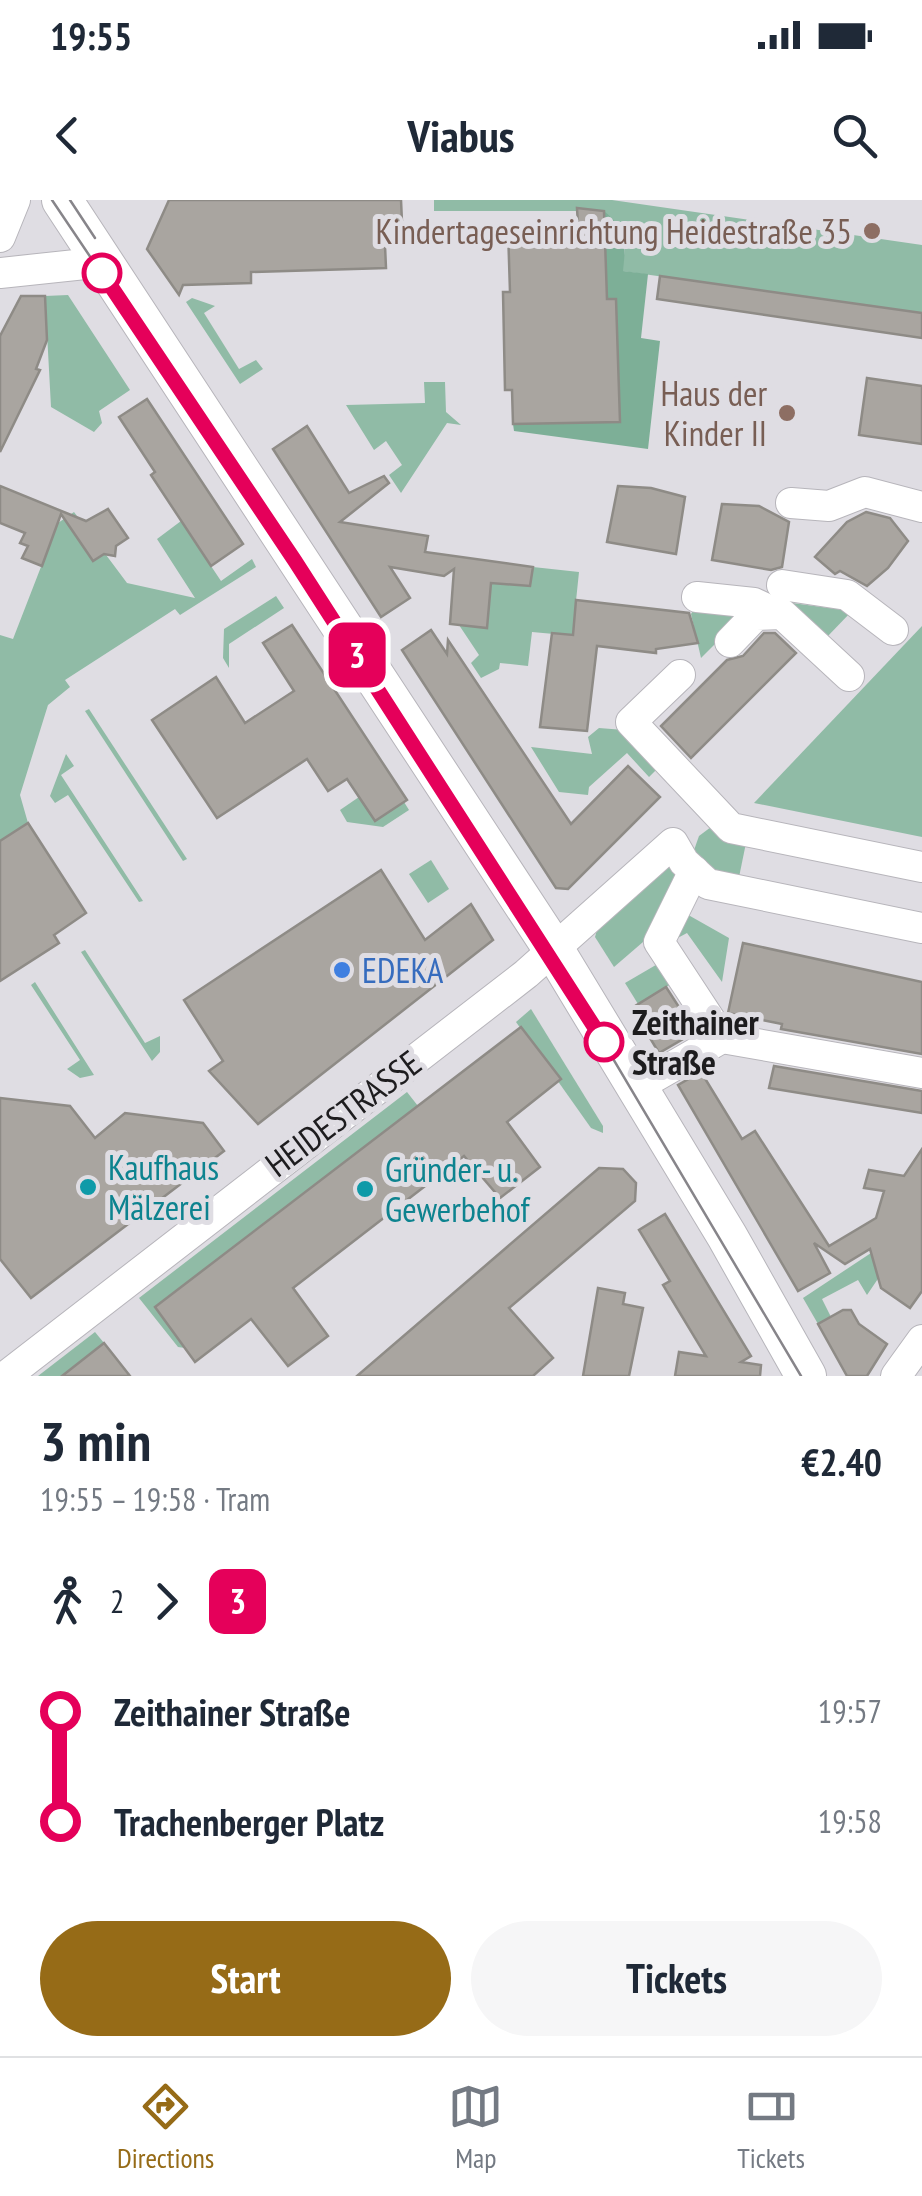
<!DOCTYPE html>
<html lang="en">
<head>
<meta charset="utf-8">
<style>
  body { margin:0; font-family:"PT Sans Narrow",sans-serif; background:#f6f6f7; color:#1f2937; height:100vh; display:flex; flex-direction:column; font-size:38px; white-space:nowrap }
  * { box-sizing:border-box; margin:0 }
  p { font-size:32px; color:#747a83 }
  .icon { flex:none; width:55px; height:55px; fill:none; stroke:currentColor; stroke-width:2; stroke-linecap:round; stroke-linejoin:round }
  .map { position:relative; height:1176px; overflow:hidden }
  .drawer { display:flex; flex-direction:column; background:#fff; flex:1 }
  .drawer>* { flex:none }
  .badge { padding:0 20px; border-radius:15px; font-size:35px; line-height:65px }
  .map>.badge { position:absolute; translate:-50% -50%; box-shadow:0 0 0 5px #fff }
  .legs { display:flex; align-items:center; gap:15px; height:110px; padding:0 40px; font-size:32px }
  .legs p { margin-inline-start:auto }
  .summary { display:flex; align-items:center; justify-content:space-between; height:170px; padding:0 40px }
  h1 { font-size:55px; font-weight:700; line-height:75px }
  .primary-button { display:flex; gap:20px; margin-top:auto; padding:20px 40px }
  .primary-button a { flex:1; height:115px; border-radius:60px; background:#966b17; color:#fff; font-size:40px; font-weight:700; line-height:115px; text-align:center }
  .primary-button a+a { background:#f6f6f7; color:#1f2937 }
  ul { padding:0 40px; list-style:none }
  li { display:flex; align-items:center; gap:35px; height:110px; font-size:38px }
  li i { display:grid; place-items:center; width:15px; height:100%; margin:0 12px; background:currentColor }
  li i::after { content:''; width:25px; height:25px; margin:-12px; border:8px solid; border-radius:50%; background:#fff }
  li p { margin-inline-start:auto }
  li:first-child i { background:linear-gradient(#0000 50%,currentColor 0) }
  li:last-child i { background:linear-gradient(currentColor 50%,#0000 0) }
  .status { display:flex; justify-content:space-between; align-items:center; height:70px; padding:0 50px; background:#fff; direction:ltr }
  .status svg { height:28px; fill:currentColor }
  header { display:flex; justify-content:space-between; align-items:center; height:130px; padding:0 40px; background:#fff; font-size:45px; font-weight:700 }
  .tab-bar { display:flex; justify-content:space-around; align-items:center; height:140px; border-top:2px solid #e0e1e3; background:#fff; font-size:28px; color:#747a83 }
  .tab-bar a { display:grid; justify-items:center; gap:5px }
  .tab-bar .selected { color:#966b17 }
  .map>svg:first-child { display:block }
</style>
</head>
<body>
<div class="status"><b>19:55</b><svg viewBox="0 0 49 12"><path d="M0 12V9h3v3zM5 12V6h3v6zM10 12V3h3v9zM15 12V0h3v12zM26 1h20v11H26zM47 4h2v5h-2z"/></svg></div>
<header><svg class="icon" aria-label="back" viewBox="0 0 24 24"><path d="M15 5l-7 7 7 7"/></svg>Viabus<svg class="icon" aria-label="search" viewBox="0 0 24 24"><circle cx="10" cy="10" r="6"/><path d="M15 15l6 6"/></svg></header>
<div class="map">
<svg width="922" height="1176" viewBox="0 0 922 1176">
  <rect width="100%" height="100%" fill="#dfdde3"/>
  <g fill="#90bba6">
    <polygon points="434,0 612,0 922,45 922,113 622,71 626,40 604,11 434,11"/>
    <polygon points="68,95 130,190 99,211 102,223 94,232 51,207 45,96"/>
    <polygon points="192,98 215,106 204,113 239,169 256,160 263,169 240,184 186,102"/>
    <polygon points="424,182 445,182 446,212 461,225 447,223 401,293 389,275 402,265 386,241 374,250 346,205 425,203"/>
    <polygon points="74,312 127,383 195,398 157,339 181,321 221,381 252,359 256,367 180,415 175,409 65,480 70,487 48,505 20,595 28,623 0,641 0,435 13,439 58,323"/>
    <polygon points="533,367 579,372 574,420 587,437 532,432 528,466 500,463 499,469 481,478 471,463 479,455 459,425 487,427 492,375 530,386"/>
    <polygon points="276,396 284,408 229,444 229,468 223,458 224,429"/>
    <polygon points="792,403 852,411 826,438"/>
    <polygon points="697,405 746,413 701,458 691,414"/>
    <polygon points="922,426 922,637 754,603"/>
    <polygon points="89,509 187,659 183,661 85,511"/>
    <polygon points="599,528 624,530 658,568 649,577 627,553 589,587 588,595 559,592 531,547 592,554 588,537"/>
    <polygon points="66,554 74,566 61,575 143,701 139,702 68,595 55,603 50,596"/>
    <polygon points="359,597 404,602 409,610 383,627 347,622 340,610"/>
    <polygon points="711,627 746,643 738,682 712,677 693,653 699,636"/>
    <polygon points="431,660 449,689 428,703 409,674"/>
    <polygon points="669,664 677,674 643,742 614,767 595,737 597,730"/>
    <polygon points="683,712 729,738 722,782 687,733 672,741"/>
    <polygon points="85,750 145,843 160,836 160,852 152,861 81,752"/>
    <polygon points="661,762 673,783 638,804 625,783"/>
    <polygon points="35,782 94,875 80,878 67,869 80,860 31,785"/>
    <polygon points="531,809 603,926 603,933 591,928 516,822"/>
    <polygon points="407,892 418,906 155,1107 185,1148 178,1147 139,1098"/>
    <polygon points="913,1027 867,1095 858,1080 822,1099 831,1117 818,1124 803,1098 871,1053 875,1062"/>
    <polygon points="95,1132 104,1143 62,1176 38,1176"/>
  </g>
  <path fill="#7daf97" d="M 604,11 C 627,30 626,43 623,71 L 648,74 L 641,138 L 660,141 L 648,249 L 514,231 L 513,224 L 620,221 L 616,100 L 607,99 Z"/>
  <g fill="#a9a5a0" stroke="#8e8b86" stroke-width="2.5">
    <polygon points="169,0 401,0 402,22 384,23 386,68 251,72 251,83 183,85 179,95 147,49"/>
    <polygon points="577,8 604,11 607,99 616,99 620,222 513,224 512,190 505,190 503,92 510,92 508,29 578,26"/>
    <polygon points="660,76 922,113 922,138 657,99"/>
    <polygon points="21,96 45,96 47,140 36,169 40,170 0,252 0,136"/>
    <polygon points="867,178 922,186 922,244 859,235"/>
    <polygon points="147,199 243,344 211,366 151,275 155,272 119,217"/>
    <polygon points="307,226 349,293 384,276 389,283 340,322 428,336 425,352 533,367 530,386 491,383 487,428 450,424 454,369 444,376 390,367 410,398 381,417 273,249"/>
    <polygon points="0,286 86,321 108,309 128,338 116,346 115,356 104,354 93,361 61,314 42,366 22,358 28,346 20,343 25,333 0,323"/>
    <polygon points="618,286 651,288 685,297 676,354 607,342"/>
    <polygon points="722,304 759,306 789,322 782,367 771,370 712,360"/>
    <polygon points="866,312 890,318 908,341 888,368 867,386 840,371 835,374 815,357 847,322"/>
    <polygon points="576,400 689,413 698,443 656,449 656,453 597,446 587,531 540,527 552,433 573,435"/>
    <polygon points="292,425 407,600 375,621 347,579 328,591 307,559 217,618 152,520 216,477 245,523 294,491 263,443"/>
    <polygon points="431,430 447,454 448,440 571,624 628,566 660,597 568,689 556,688 402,450"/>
    <polygon points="764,433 775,433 796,453 691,558 661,526 727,460 743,456"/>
    <polygon points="28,623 86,713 54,735 59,743 0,781 0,641"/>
    <polygon points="381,670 425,740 471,704 493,740 258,924 209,871 223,861 184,800"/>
    <polygon points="743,743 922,782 922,854 781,829 782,824 728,813"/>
    <polygon points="666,787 695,832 659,853 632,808"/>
    <polygon points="521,827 561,879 507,922 540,967 500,998 464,956 293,1088 328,1136 288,1166 251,1119 195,1162 155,1107"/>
    <polygon points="774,866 922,891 922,913 769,888"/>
    <polygon points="701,872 742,939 755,931 829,1046 876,1018 884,991 864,988 869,970 904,976 922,949 922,1091 910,1108 881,1088 870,1049 845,1064 814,1043 830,1073 798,1091 678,885"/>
    <polygon points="0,898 70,906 95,938 125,913 203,923 224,951 31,1098 0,1059"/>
    <polygon points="599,968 623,969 636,983 635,1001 509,1108 553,1158 533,1176 357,1176"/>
    <polygon points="665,1014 751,1156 741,1162 761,1165 760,1176 675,1176 679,1152 706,1156 663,1085 670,1081 639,1030"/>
    <polygon points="598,1088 625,1093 623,1104 643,1108 629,1176 583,1176"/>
    <polygon points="843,1110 851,1110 859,1124 887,1144 867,1176 847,1176 818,1124"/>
    <polygon points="104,1143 130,1176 62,1176"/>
  </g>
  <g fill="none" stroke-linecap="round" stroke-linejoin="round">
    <defs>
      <g id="minor">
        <polyline points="0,37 15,0"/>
        <polyline points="0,73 104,62"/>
        <polyline points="791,303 829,306 865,292 922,307"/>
        <polyline points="782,385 847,395 893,430"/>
        <polyline points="697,397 754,403 771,411"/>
        <polyline points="730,442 756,415 782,414 849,476"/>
        <polyline points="680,475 631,522 731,628 922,667"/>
        <polyline points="694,671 659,742 722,838 922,873"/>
        <polyline points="637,887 722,838"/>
        <polyline points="6,1176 526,774 673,643 684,662 708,684 922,728"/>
        <polyline points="896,1176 922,1140"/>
      </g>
      <polyline id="major" points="62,0 554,750 727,1036 806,1176"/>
    </defs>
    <use href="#minor" stroke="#b7b5bb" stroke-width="32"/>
    <use href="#major" stroke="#b7b5bb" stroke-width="42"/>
    <use href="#minor" stroke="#fff" stroke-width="30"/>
    <use href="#major" stroke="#fff" stroke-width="40"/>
    <g stroke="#87858a" stroke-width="2.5">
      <polyline points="52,0 295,361 551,754 801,1176"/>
      <polyline points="70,0 95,38"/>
    </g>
  </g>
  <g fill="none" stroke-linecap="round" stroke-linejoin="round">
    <defs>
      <polyline id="line-1" points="102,73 295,361 604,842"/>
    </defs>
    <use href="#line-1" stroke="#fff" stroke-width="22"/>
    <use href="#line-1" stroke="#e5005a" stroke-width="15"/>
  </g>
  <g fill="#8d6e63" stroke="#dfdde3" stroke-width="4">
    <circle cx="872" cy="31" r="10"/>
    <circle cx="787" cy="213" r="10"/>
  </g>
  <g fill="#fff" stroke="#e5005a" stroke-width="5">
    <circle cx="102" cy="73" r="18"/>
    <circle cx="604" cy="842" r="18"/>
  </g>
  <circle fill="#3f7fe0" stroke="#dfdde3" stroke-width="4" cx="342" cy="770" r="10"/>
  <g fill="#0f9aa8" stroke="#dfdde3" stroke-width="4">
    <circle cx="88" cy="987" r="10"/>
    <circle cx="365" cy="989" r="10"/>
  </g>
  <g text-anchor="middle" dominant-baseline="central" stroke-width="10" stroke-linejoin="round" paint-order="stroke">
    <g font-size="35" fill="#785e54" stroke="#dfdde3" text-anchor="end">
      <text x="852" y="31">Kindertageseinrichtung Heidestraße 35</text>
      <text x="767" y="193">Haus der<tspan x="767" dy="40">Kinder II</tspan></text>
    </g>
    <g font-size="35" fill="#366cbe" stroke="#dfdde3" text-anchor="start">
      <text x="362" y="770">EDEKA</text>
    </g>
    <g font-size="35" font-weight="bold" fill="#1d1c1e" stroke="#dfdde3" text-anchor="start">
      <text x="632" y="822">Zeithainer<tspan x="632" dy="40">Straße</tspan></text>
    </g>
    <g font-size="35" fill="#1d1c1e" stroke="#dfdde3">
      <text transform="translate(343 913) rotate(-37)">HEIDESTRASSE</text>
    </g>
    <g font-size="35" fill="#0d838f" stroke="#dfdde3" text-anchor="start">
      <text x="108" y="967">Kaufhaus<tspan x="108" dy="40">Mälzerei</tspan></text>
      <text x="385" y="969">Gründer- u.<tspan x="385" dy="40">Gewerbehof</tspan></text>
    </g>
  </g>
</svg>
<b class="badge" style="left:357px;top:455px;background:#e5005a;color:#fff">3</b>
</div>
<section class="drawer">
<div class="summary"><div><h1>3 min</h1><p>19:55 – 19:58 · Tram</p></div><b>€2.40</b></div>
<div class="legs"><svg class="icon" aria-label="walk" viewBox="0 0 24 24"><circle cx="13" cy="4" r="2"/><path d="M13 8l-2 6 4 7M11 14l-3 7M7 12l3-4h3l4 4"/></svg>2<svg class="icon" aria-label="forward" viewBox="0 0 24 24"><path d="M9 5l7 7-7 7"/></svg><b class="badge" style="background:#e5005a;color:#fff">3</b></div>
<ul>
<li><i style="color:#e5005a"></i><b>Zeithainer Straße</b><p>19:57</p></li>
<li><i style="color:#e5005a"></i><b>Trachenberger Platz</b><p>19:58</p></li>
</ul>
<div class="primary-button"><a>Start</a><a>Tickets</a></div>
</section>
<nav class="tab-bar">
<a class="selected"><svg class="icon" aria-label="directions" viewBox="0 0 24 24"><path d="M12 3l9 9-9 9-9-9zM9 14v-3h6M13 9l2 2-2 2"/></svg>Directions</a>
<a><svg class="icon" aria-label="map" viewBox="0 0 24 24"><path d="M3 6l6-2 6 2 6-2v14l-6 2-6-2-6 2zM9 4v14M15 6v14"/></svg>Map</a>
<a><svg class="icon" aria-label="tickets" viewBox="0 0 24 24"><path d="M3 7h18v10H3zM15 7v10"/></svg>Tickets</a>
</nav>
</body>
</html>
